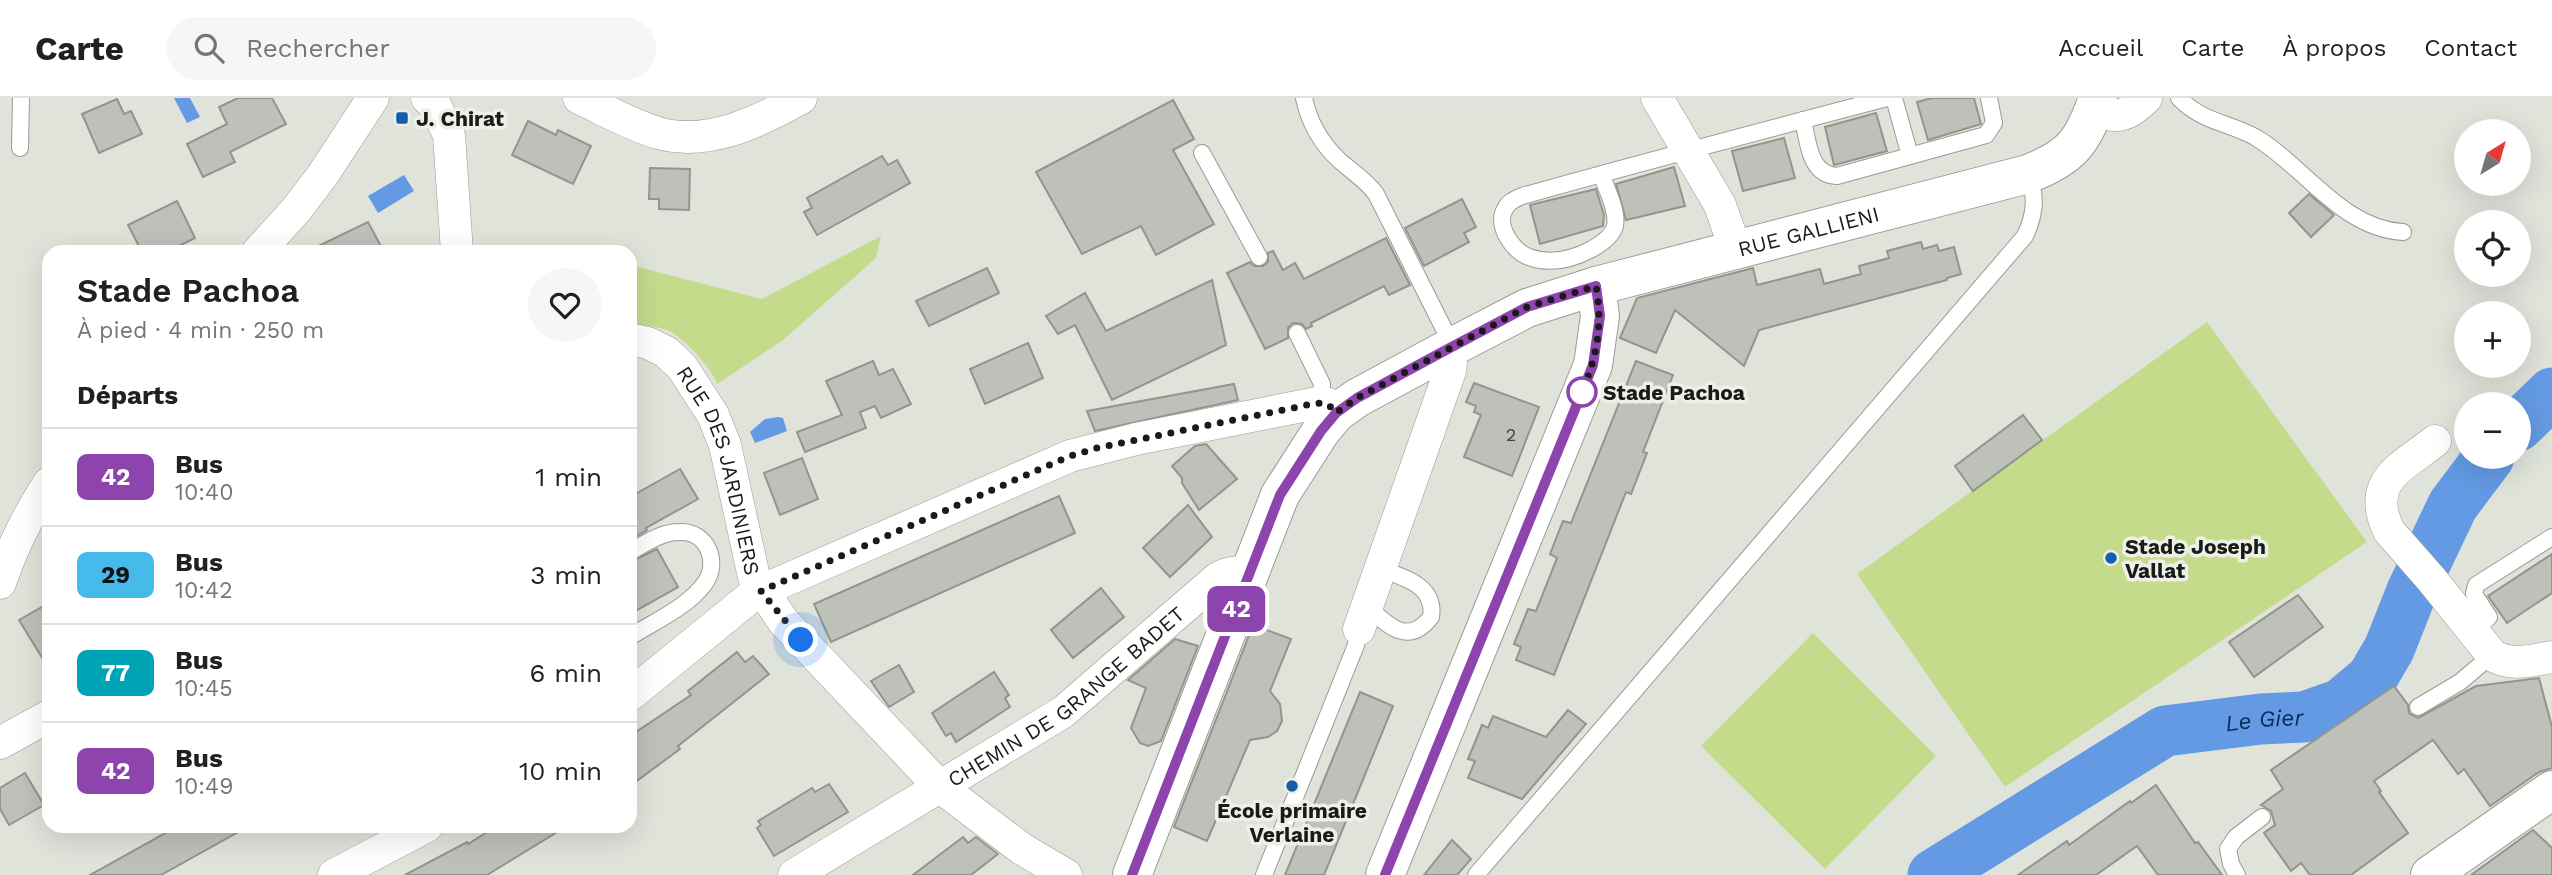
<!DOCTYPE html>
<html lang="fr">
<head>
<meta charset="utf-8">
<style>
  body { margin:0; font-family:"Work Sans",sans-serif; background:#f6f6f6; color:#202124; height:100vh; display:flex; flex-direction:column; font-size:26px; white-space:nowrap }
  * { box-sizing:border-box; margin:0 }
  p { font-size:23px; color:#757577 }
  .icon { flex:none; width:38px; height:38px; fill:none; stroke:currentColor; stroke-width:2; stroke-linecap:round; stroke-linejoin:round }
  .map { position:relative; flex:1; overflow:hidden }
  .details { position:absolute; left:42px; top:147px; width:595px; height:588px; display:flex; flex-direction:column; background:#fff; border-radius:21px; box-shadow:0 7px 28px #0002 }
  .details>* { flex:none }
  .badge { padding:0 14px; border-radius:10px; font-size:24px; line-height:46px }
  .needle { width:46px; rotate:37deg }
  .tools { position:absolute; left:2454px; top:21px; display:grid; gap:14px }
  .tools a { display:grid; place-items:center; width:77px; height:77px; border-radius:50%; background:#fff; box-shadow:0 7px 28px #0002; font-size:35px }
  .you { position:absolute; width:35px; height:35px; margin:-18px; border:5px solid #fff; border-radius:50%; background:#1a73e8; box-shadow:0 0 0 10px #1a73e833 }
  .map>.badge { position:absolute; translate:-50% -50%; box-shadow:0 0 0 4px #fff }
  h2 { padding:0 35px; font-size:26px; line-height:63px }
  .round { display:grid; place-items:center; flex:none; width:74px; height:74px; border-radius:37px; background:#f6f6f6 }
  .head { display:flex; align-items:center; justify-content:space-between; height:119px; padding:0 35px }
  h1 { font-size:33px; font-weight:600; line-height:52px }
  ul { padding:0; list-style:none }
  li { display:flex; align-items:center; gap:21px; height:98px; padding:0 35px; border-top:2px solid #e0e0e0 }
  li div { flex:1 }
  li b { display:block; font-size:26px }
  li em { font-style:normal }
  li .badge { min-width:77px; font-weight:700; text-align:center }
  header { display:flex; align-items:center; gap:42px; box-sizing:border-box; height:98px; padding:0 35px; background:#fff; border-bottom:2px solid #e0e0e0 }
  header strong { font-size:33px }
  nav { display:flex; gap:38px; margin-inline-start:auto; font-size:24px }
  .search { width:490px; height:63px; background:#f6f6f6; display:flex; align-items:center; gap:18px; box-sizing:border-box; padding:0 24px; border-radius:38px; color:#757577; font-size:26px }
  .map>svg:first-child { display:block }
</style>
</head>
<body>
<header>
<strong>Carte</strong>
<div class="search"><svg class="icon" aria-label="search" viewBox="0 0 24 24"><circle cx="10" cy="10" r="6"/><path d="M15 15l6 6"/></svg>Rechercher</div>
<nav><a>Accueil</a><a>Carte</a><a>À propos</a><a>Contact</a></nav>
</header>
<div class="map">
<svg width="2552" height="777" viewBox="0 0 2552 777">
  <rect width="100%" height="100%" fill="#e0e3da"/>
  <g fill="#c4db8c">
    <path d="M 881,138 L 876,160 L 783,242 L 717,286 C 713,271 684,240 669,233 C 658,228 642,227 630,226 L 630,167 L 762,201 Z"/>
    <polygon points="2207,224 2367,444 2005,689 1857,476"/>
    <polygon points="1813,535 1936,658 1825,771 1701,648"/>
  </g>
  <g fill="#639ae3">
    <polygon points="174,0 190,0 200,19 187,25"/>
    <polygon points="404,77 414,93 378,115 368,98"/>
    <polygon points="778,319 783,320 787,333 755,345 750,334 765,321"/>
  </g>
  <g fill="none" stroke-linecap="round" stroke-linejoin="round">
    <g stroke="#639ae3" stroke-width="51">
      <polyline points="2518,328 2552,295"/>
      <path id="s1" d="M 1933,777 L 2165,633 L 2261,621 L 2304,619 L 2341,606 L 2372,580 L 2389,551 L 2412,493 L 2453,407 L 2489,359"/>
    </g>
  </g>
  <g fill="#bec1b9" stroke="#93958d" stroke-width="2">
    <polygon points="238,0 272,0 286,26 230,54 235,64 203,79 187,46 227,26 219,9"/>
    <polygon points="1932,0 1974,0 1981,26 1928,42 1917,4"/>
    <polygon points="117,1 124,16 131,13 142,36 99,55 82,16"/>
    <polygon points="1173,2 1194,41 1173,52 1214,126 1156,157 1141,128 1082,156 1036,74"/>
    <polygon points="1876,15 1887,53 1834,67 1825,29"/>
    <polygon points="528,23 556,37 558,32 591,48 573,86 512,57"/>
    <polygon points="1784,40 1795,80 1743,93 1732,53"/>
    <polygon points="882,58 888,67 897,62 910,85 817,137 804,114 812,110 807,100"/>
    <polygon points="1674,69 1685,108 1626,122 1616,86"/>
    <polygon points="650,70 690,71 689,112 659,111 659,101 649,101"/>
    <polygon points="1596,91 1604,117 1603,128 1540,146 1530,107"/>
    <polygon points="2309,96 2334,117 2311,139 2289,115"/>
    <polygon points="1462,101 1476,129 1464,135 1469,144 1424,168 1405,130"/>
    <polygon points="177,103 195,140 167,154 142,154 128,127"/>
    <polygon points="368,124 384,154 306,154"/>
    <polygon points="1386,140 1410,187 1389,197 1384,188 1311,225 1312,228 1306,231 1302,226 1293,225 1288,230 1288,240 1265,251 1227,175 1250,164 1254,168 1263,168 1268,164 1268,155 1273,153 1283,172 1295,165 1304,181"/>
    <polygon points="1921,144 1923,151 1937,147 1939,153 1954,149 1961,176 1947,180 1947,182 1759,232 1744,268 1675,212 1656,255 1620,240 1637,200 1753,170 1757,187 1820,171 1824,186 1861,176 1859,168 1889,160 1887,153"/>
    <polygon points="987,170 999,195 929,228 916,203"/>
    <polygon points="1212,182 1226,247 1112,302 1075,227 1058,236 1046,218 1085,195 1106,233"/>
    <polygon points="1028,245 1043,280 985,306 970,271"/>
    <polygon points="873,263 879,277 893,271 911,306 881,320 875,308 860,314 866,330 805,354 797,334 842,317 826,283"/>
    <polygon points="1636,263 1673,277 1643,354 1647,355 1631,396 1626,394 1554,577 1516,562 1521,549 1514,546 1528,511 1536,513 1557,460 1550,456 1563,423 1571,425"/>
    <polygon points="1474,285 1539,309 1512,378 1464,359 1481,317 1474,314 1476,308 1466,304"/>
    <polygon points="1234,286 1238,302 1095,333 1087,313"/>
    <polygon points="2023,317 2042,342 1973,393 1955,368"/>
    <polygon points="1206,346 1237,381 1199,412 1182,385 1182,380 1172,368 1195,348"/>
    <polygon points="802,360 818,401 780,417 764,375"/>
    <polygon points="680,371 698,401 646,430 647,432 630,442 630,399"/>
    <polygon points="1059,398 1075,435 831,544 814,506"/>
    <polygon points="1188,407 1212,439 1170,479 1143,450"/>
    <polygon points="657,451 678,489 630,516 630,464"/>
    <polygon points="2552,456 2552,495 2507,525 2488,498"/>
    <polygon points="1101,490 1124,519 1073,560 1051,532"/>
    <polygon points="2298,497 2323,529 2254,579 2229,544"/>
    <polygon points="49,505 49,571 19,522"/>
    <polygon points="1253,527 1291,541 1270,593 1280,606 1282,623 1277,633 1268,639 1250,642 1207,743 1174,729"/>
    <polygon points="1175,541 1198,548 1161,643 1148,648 1140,645 1131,630 1146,590 1128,582"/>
    <polygon points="737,554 745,564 753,558 769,576 678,648 680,651 630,688 630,638 691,597 688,593"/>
    <polygon points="899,567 914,594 889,609 871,583"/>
    <polygon points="994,574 1009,597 1005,600 1010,609 956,644 951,635 946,638 932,615"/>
    <polygon points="2539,580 2552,629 2552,670 2539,674 2490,708 2464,671 2458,676 2433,642 2374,683 2381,693 2379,694 2408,735 2351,777 2310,777 2301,765 2291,773 2264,735 2275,727 2271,713 2261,707 2283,691 2271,672 2394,588 2408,607 2409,615 2418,620 2476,588"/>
    <polygon points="1360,594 1393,608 1324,777 1285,777"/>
    <polygon points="1568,612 1586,626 1522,701 1468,680 1475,663 1468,661 1482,627 1488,630 1493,618 1546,639"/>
    <polygon points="25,675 44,707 9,727 0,711 0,690"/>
    <polygon points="829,686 848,714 774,758 757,730 761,727 758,723 812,690 815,694"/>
    <polygon points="2156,687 2195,745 2198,744 2222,777 2158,777 2137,748 2096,777 2018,777 2067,743 2069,747 2130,703 2131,705"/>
    <polygon points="178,728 249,728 161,777 90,777"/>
    <polygon points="497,728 567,728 487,777 405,777 467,744 468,746"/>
    <polygon points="2533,732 2552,750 2552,777 2471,777"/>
    <polygon points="963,739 968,745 976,739 998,756 971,777 913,777"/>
    <polygon points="1452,742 1471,761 1457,777 1424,777"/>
  </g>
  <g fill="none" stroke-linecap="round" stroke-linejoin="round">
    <defs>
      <g id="service">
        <path d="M 1304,0 C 1309,24 1322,46 1339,62 C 1352,74 1366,82 1376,96 L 1453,249"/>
        <polyline points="1894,0 1910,58"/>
        <path d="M 2179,0 C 2202,24 2227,24 2255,39 C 2304,68 2342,131 2403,134"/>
        <path d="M 1803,22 C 1808,43 1809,77 1837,78 L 1986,37 L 1994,25 L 1989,0"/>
        <polyline points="20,50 21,0"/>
        <polyline points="1202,55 1259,159"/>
        <path d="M 1601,76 C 1606,90 1618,113 1615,128 C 1612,139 1601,146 1592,151 C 1573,161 1550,167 1529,159 C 1513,154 1495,127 1505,111 C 1508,104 1515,101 1522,98 C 1643,64 1765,32 1887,0"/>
        <polyline points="1297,235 1322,286 1322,304"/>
        <path d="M 630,454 C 646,445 661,434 680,434 C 707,433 720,464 705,485 C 688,509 655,523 630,539"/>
        <path d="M 1367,508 C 1387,527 1408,549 1431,519 C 1436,488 1404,479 1380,471"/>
        <polyline points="2473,535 2489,519 2474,496 2476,487 2552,439"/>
        <polyline points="2418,609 2460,584 2492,557"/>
        <polyline points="1264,777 1356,547 1359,531"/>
        <path d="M 1476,777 L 2025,138 C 2035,117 2037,98 2028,76"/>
        <polyline points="2237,777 2231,766 2228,751 2236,739 2262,719"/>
      </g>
      <g id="minor">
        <polyline points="427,0 435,7 449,37 457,154"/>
        <path d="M 579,0 C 605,12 631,27 658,35 C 708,49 758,24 801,0"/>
        <polyline points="1657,0 1720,107 1736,153"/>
        <path d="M 2094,12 C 2118,21 2127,19 2146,0"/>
        <polyline points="258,154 296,112 322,78 373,0"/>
        <path id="s2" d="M 630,241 L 648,245 L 666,254 L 682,269 L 713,317 L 725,347 L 754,479 L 783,523 L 939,688 L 1022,751 L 1066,777"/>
        <path d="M 2435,343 C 2401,370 2365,383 2389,433 L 2432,482 L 2492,557 C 2511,569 2531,562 2552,559"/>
        <path d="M 0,485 C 12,449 28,417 49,385"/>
        <polyline points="1359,531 1450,273 1451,264 1446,252"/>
        <polyline points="630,597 748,501 761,493 1070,358 1136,341 1317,305 1328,306 1336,315"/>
        <polyline points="0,645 49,618"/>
        <polyline points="334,777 427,728"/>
        <path id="s3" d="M 794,777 L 1063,614 L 1218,480 C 1230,474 1237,473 1250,476"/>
      </g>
      <polyline id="tertiary" points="1132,777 1280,397 1321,333 1336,315 1357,300 1446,252 1527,210 1596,188"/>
      <g id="secondary">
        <path id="s4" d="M 1385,777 L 1593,267 L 1600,218 L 1596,188 L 2028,76 C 2072,59 2083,44 2098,0"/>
        <polyline points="2430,777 2552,692"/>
      </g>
    </defs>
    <use href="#service" stroke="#999c94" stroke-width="18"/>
    <use href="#minor" stroke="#999c94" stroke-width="33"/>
    <use href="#tertiary" stroke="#999c94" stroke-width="40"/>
    <use href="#secondary" stroke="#999c94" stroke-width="40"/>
    <use href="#service" stroke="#fff" stroke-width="16"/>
    <use href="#minor" stroke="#fff" stroke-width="32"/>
    <use href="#tertiary" stroke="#fff" stroke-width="38"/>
    <use href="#secondary" stroke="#fff" stroke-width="38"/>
  </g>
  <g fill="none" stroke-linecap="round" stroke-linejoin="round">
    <defs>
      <polyline id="line" points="1132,777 1280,397 1321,333 1336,315 1357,300 1446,252 1527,209 1596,188 1600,218 1593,267 1385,777"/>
    </defs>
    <use href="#line" stroke="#fff" stroke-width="16"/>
    <use href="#line" stroke="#8e44ad" stroke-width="10"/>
    <path stroke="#1a1b18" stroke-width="7" stroke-dasharray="0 12.6" d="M 801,542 L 761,493 L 1070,358 L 1097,350 L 1317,305 L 1328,306 L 1336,315 L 1357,300 L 1527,209 L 1596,188 C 1603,226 1597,259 1582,294"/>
  </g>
  <g fill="#185dac" stroke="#edf0e7" stroke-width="2.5">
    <rect x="395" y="13" width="14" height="14" rx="3.5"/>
    <circle cx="2111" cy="460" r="7"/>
    <circle cx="1292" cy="688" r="7"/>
  </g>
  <circle fill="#fff" stroke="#8e44ad" stroke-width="3.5" cx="1582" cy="294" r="14"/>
  <g text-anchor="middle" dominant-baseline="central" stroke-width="7" stroke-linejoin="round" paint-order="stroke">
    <g font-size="18" fill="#434440">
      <text x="1511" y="336">2</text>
    </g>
    <g font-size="21" font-weight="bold" fill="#1a1b18" stroke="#edf0e7" text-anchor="start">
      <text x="416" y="20">J. Chirat</text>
      <text x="2125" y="448">Stade Joseph<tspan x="2125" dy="24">Vallat</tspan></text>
      <text x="1292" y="712" text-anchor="middle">École primaire<tspan x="1292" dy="24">Verlaine</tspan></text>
    </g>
    <g font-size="21" fill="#1a1b18" stroke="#edf0e7">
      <text stroke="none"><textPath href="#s4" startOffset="850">RUE GALLIENI</textPath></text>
      <text stroke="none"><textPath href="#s2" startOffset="172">RUE DES JARDINIERS</textPath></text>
      <text stroke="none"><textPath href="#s3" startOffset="326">CHEMIN DE GRANGE BADET</textPath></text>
    </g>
    <g font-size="21" font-weight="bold" fill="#1a1b18" stroke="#edf0e7" text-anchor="start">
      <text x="1603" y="294">Stade Pachoa</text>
    </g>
    <g font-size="23" font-style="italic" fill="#062d5a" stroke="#edf0e7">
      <text stroke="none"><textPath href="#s1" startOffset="373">Le Gier</textPath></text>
    </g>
  </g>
</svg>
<div class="tools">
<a><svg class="needle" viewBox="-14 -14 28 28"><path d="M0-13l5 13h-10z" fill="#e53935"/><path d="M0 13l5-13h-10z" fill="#757577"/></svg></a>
<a><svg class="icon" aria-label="locate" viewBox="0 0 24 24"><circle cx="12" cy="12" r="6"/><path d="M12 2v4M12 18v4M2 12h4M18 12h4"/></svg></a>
<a>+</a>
<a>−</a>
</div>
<div class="you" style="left:801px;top:542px"></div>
<b class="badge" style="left:1236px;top:511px;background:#8e44ad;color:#fff">42</b>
<section class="details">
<div class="head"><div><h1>Stade Pachoa</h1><p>À pied · 4 min · 250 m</p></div><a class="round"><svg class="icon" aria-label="heart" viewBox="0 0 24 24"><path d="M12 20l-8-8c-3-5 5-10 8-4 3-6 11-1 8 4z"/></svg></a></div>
<h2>Départs</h2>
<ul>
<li><span class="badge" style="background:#8e44ad;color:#fff">42</span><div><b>Bus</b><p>10:40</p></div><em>1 min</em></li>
<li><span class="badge" style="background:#47baec;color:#111">29</span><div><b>Bus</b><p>10:42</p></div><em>3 min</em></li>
<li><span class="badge" style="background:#00a3b4;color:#fff">77</span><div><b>Bus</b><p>10:45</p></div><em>6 min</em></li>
<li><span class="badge" style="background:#8e44ad;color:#fff">42</span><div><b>Bus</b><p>10:49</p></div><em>10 min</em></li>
</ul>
</section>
</div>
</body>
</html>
